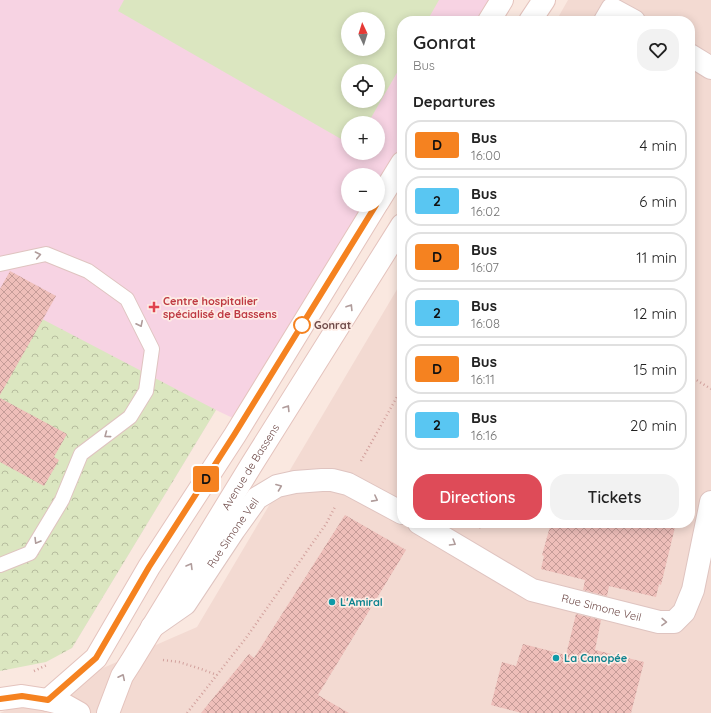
<!DOCTYPE html>
<html lang="en">
<head>
<meta charset="utf-8">
<style>
  body { margin:0; font-family:Quicksand,sans-serif; background:#f2f2f2; color:#222; height:100vh; display:flex; flex-direction:column; font-size:15px; white-space:nowrap }
  * { box-sizing:border-box; margin:0 }
  p { font-size:13px; color:#767676 }
  .icon { flex:none; width:22px; height:22px; fill:none; stroke:currentColor; stroke-width:2; stroke-linecap:round; stroke-linejoin:round }
  .map { position:relative; flex:1; overflow:hidden }
  .side { position:absolute; left:397px; top:16px; width:298px; height:512px; display:flex; flex-direction:column; background:#fff; border-radius:16px; box-shadow:0 2px 10px #0003 }
  .side>* { flex:none }
  .badge { padding:0 8px; border-radius:3px; font-size:14px; line-height:26px }
  .needle { width:26px; rotate:356deg }
  .fabs { position:absolute; left:341px; top:12px; display:grid; gap:8px }
  .fabs a { display:grid; place-items:center; width:44px; height:44px; border-radius:50%; background:#fff; box-shadow:0 2px 10px #0003; font-size:20px }
  .map>.badge { position:absolute; translate:-50% -50%; box-shadow:0 0 0 2px #fff }
  h2 { padding:0 16px; font-size:15px; line-height:36px }
  .round { display:grid; place-items:center; flex:none; width:42px; height:42px; border-radius:16px; background:#f2f2f2 }
  .summary { display:flex; align-items:center; justify-content:space-between; height:68px; padding:0 16px }
  h1 { font-size:19px; font-weight:600; line-height:30px }
  .cta { display:flex; gap:8px; margin-top:auto; padding:8px 16px }
  .cta a { flex:1; height:46px; border-radius:16px; background:#de4b58; color:#fff; font-size:16px; font-weight:600; line-height:46px; text-align:center }
  .cta a+a { background:#f2f2f2; color:#222 }
  ul { padding:0; list-style:none }
  li { display:flex; align-items:center; gap:12px; height:50px; margin:0 8px 6px; padding:0 8px; border:2px solid #e0e0e0; border-radius:16px }
  li div { flex:1 }
  li b { display:block; font-size:15px }
  li em { font-style:normal }
  li .badge { min-width:44px; font-weight:700; text-align:center }
  .map>svg:first-child { display:block }
</style>
</head>
<body>
<div class="map">
<svg width="711" height="713" viewBox="0 0 711 713">
  <defs>
    <pattern id="forest-crowns" width="20" height="18" patternUnits="userSpaceOnUse"><rect width="20" height="18" fill="#dbe6c0"/><path d="M2 6a3 3 0 1 1 6 0M12 15a3 3 0 1 1 6 0" fill="none" stroke="#b6bc9e"/></pattern>
    <pattern id="building-cross-hatch" width="8" height="8" patternUnits="userSpaceOnUse"><rect width="8" height="8" fill="#eebeb9"/><path d="M0 0l8 8M0 8l8-8" fill="none" stroke="#c59c98"/></pattern>
  </defs>
  <rect width="100%" height="100%" fill="#fae8e0"/>
  <polygon fill="#f3dad2" points="568,0 711,0 711,713 0,713 197,627 402,281 402,523 690,523 690,21 556,21"/>
  <path fill="#f7d3e3" fill-rule="evenodd" d="M 0,0 L 501,0 L 488,21 L 402,21 L 402,158 L 378,196 L 378,175 L 348,175 L 348,205 L 372,205 L 237,420 L 216,410 L 72,648 L 0,668 ZM 348,19 L 378,19 L 378,49 L 348,49 ZM 348,71 L 378,71 L 378,101 L 348,101 ZM 348,123 L 378,123 L 378,153 L 348,153 Z"/>
  <polygon fill="url(#forest-crowns)" points="0,297 216,410 72,648 46,662 0,671"/>
  <path fill="#dbe6c0" fill-rule="evenodd" d="M 124,0 L 439,0 L 427,21 L 402,21 L 402,64 L 368,123 L 348,123 L 348,143 L 118,11 ZM 348,19 L 378,19 L 378,49 L 348,49 ZM 348,71 L 378,71 L 378,101 L 348,101 Z"/>
  <g fill="url(#building-cross-hatch)">
    <polygon points="10,271 56,296 0,395 0,289"/>
    <polygon points="0,398 67,434 54,457 59,460 44,486 0,462"/>
    <polygon points="345,515 406,550 318,695 349,713 201,713 249,654 254,658"/>
    <polygon points="551,523 676,523 661,585 659,584 656,597 609,586 607,596 583,590 585,580 541,569 544,556 542,555"/>
    <polygon points="576,614 601,620 595,650 644,662 631,713 522,713 491,705 502,662 516,666 523,644 566,655"/>
  </g>
  <g fill="none" stroke-linecap="round" stroke-linejoin="round">
    <defs>
      <polyline id="service" points="0,264 46,254 88,271 127,299 152,349 146,391 130,417 81,454 62,500 30,553 0,565"/>
      <g id="minor">
        <polyline points="605,21 612,9 634,21"/>
        <polyline points="690,55 711,68"/>
        <path id="s1" d="M 419,523 L 532,590 L 659,622 L 674,622 L 684,612 L 693,590 L 711,502"/>
        <path id="s2" d="M 152,627 L 185,604 L 234,530 L 257,498 L 277,486 L 295,482 L 322,480 L 332,480 L 348,484 L 402,513"/>
      </g>
      <g id="secondary">
        <polyline points="489,21 502,0"/>
        <polyline points="530,21 544,0"/>
        <polyline points="378,202 402,163"/>
        <polyline points="0,699 22,696 48,700 63,704 79,713"/>
        <polyline points="48,700 96,658 149,567 235,435 376,205"/>
        <path id="s3" d="M 108,713 L 122,676 L 131,662 L 252,464 L 402,225"/>
      </g>
    </defs>
    <use href="#service" stroke="#dfc4c0" stroke-width="16"/>
    <use href="#minor" stroke="#dfc4c0" stroke-width="24"/>
    <use href="#secondary" stroke="#e4c3bd" stroke-width="24"/>
    <g stroke="#d2a19d" stroke-width="2.5" stroke-dasharray="1 3" stroke-linecap="butt">
      <polyline points="690,376 711,389"/>
      <polyline points="361,461 402,388"/>
      <polyline points="479,528 482,523"/>
      <polyline points="163,660 179,662 201,669 217,675"/>
      <polyline points="34,671 47,665"/>
      <polyline points="187,713 246,638 326,524 335,507"/>
    </g>
    <use href="#service" stroke="#fff" stroke-width="14"/>
    <use href="#minor" stroke="#fff" stroke-width="22"/>
    <use href="#secondary" stroke="#fff" stroke-width="22"/>
  </g>
  <defs><path id="oneway-chevron" d="M-2-3.5L2.5 0L-2 3.5" fill="none" stroke-width="1.6" stroke-linecap="round" stroke-linejoin="round"/></defs>
  <g stroke="#b09c9b">
    <use href="#oneway-chevron" transform="translate(38 255) rotate(-12)"/>
    <use href="#oneway-chevron" transform="translate(350 307) rotate(-58)"/>
    <use href="#oneway-chevron" transform="translate(140 324) rotate(64)"/>
    <use href="#oneway-chevron" transform="translate(287 408) rotate(-58)"/>
    <use href="#oneway-chevron" transform="translate(107 435) rotate(143)"/>
    <use href="#oneway-chevron" transform="translate(279 487) rotate(-21)"/>
    <use href="#oneway-chevron" transform="translate(375 499) rotate(28)"/>
    <use href="#oneway-chevron" transform="translate(37 541) rotate(121)"/>
    <use href="#oneway-chevron" transform="translate(453 543) rotate(31)"/>
    <use href="#oneway-chevron" transform="translate(190 566) rotate(-59)"/>
    <use href="#oneway-chevron" transform="translate(664 622) rotate(2)"/>
    <use href="#oneway-chevron" transform="translate(122 677) rotate(-64)"/>
  </g>
  <g fill="none" stroke-linecap="round" stroke-linejoin="round">
    <defs>
      <polyline id="line" points="0,699 22,696 48,700 96,658 149,567 234,435 376,205"/>
    </defs>
    <use href="#line" stroke="#fff" stroke-width="9"/>
    <use href="#line" stroke="#f58220" stroke-width="6"/>
  </g>
  <path fill="#e0444e" stroke="#feece5" stroke-width="1.5" d="M152 301h4v4h4v4h-4v4h-4v-4h-4v-4h4z"/>
  <circle fill="#fff" stroke="#f58220" stroke-width="2" cx="302" cy="325" r="8"/>
  <g fill="#0f9aa8" stroke="#feece5" stroke-width="1.5">
    <circle cx="332" cy="602" r="4"/>
    <circle cx="556" cy="658" r="4"/>
  </g>
  <g text-anchor="middle" dominant-baseline="central" stroke-width="3.5" stroke-linejoin="round" paint-order="stroke">
    <g font-size="11" font-weight="bold" fill="#be3a42" stroke="#feece5" text-anchor="start">
      <text x="163" y="301">Centre hospitalier<tspan x="163" dy="13">spécialisé de Bassens</tspan></text>
    </g>
    <g font-size="11" font-weight="bold" fill="#6f4b49" stroke="#feece5" text-anchor="start">
      <text x="314" y="325">Gonrat</text>
    </g>
    <g font-size="11" fill="#6f4b49" stroke="#feece5">
      <text stroke="none"><textPath href="#s3" startOffset="285">Avenue de Bassens</textPath></text>
      <text stroke="none"><textPath href="#s2" startOffset="126">Rue Simone Veil</textPath></text>
      <text stroke="none"><textPath href="#s1" startOffset="203">Rue Simone Veil</textPath></text>
    </g>
    <g font-size="11" font-weight="bold" fill="#0d838f" stroke="#feece5" text-anchor="start">
      <text x="340" y="602">L'Amiral</text>
      <text x="564" y="658">La Canopée</text>
    </g>
  </g>
</svg>
<div class="fabs">
<a><svg class="needle" viewBox="-14 -14 28 28"><path d="M0-13l5 13h-10z" fill="#e53935"/><path d="M0 13l5-13h-10z" fill="#767676"/></svg></a>
<a><svg class="icon" aria-label="locate" viewBox="0 0 24 24"><circle cx="12" cy="12" r="6"/><path d="M12 2v4M12 18v4M2 12h4M18 12h4"/></svg></a>
<a>+</a>
<a>−</a>
</div>
<b class="badge" style="left:206px;top:479px;background:#f58220;color:#111">D</b>
<section class="side">
<div class="summary"><div><h1>Gonrat</h1><p>Bus</p></div><a class="round"><svg class="icon" aria-label="heart" viewBox="0 0 24 24"><path d="M12 20l-8-8c-3-5 5-10 8-4 3-6 11-1 8 4z"/></svg></a></div>
<h2>Departures</h2>
<ul>
<li><span class="badge" style="background:#f58220;color:#111">D</span><div><b>Bus</b><p>16:00</p></div><em>4 min</em></li>
<li><span class="badge" style="background:#59c6f2;color:#111">2</span><div><b>Bus</b><p>16:02</p></div><em>6 min</em></li>
<li><span class="badge" style="background:#f58220;color:#111">D</span><div><b>Bus</b><p>16:07</p></div><em>11 min</em></li>
<li><span class="badge" style="background:#59c6f2;color:#111">2</span><div><b>Bus</b><p>16:08</p></div><em>12 min</em></li>
<li><span class="badge" style="background:#f58220;color:#111">D</span><div><b>Bus</b><p>16:11</p></div><em>15 min</em></li>
<li><span class="badge" style="background:#59c6f2;color:#111">2</span><div><b>Bus</b><p>16:16</p></div><em>20 min</em></li>
</ul>
<div class="cta"><a>Directions</a><a>Tickets</a></div>
</section>
</div>
</body>
</html>
